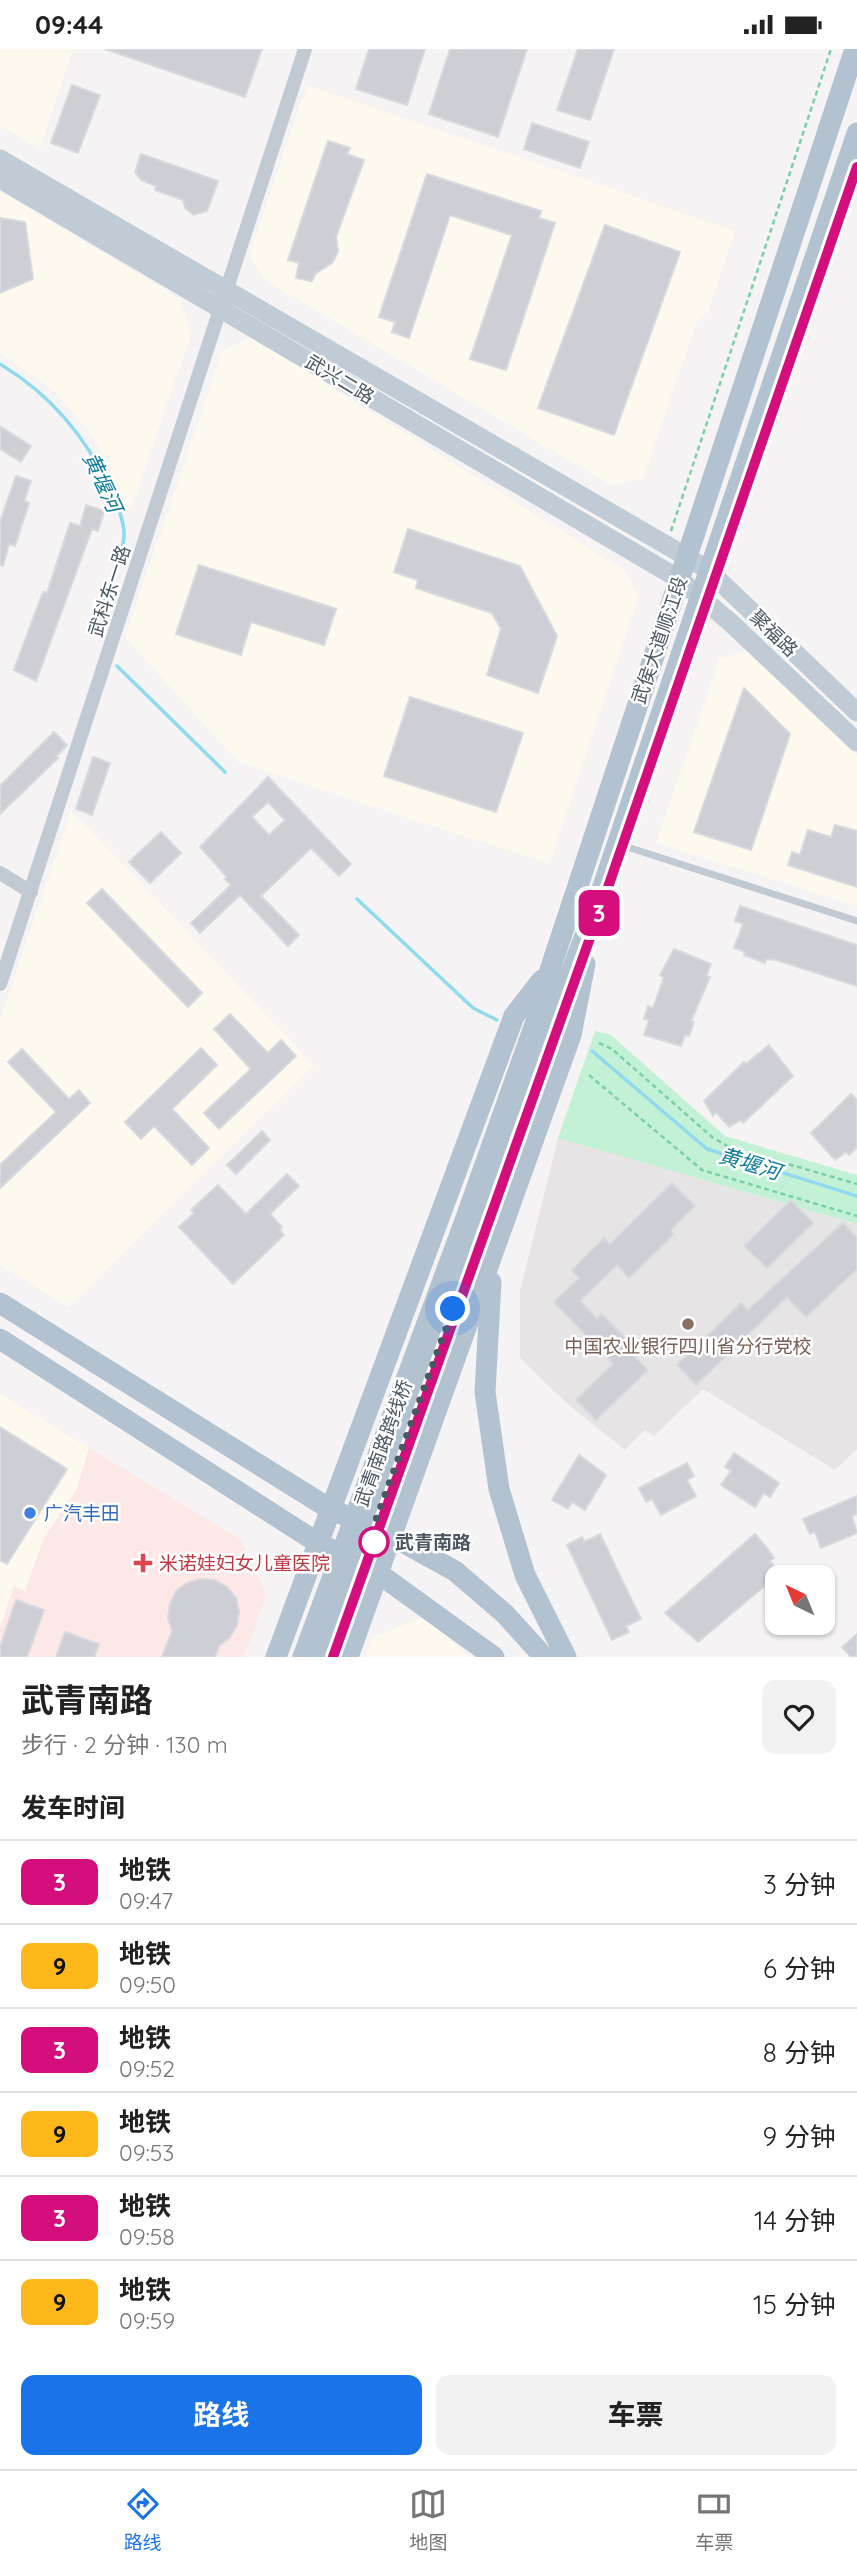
<!DOCTYPE html>
<html lang="zh">
<head>
<meta charset="utf-8">
<style>
  body { margin:0; font-family:Quicksand,"Noto Sans SC",sans-serif; background:#f2f2f2; color:#222; height:100vh; display:flex; flex-direction:column; font-size:26px; white-space:nowrap }
  * { box-sizing:border-box; margin:0 }
  p { font-size:23px; color:#767676 }
  .icon { flex:none; width:38px; height:38px; fill:none; stroke:currentColor; stroke-width:2; stroke-linecap:round; stroke-linejoin:round }
  .map { position:relative; height:1608px; overflow:hidden }
  .side { display:flex; flex-direction:column; background:#fff; flex:1 }
  .side>* { flex:none }
  .badge { padding:0 14px; border-radius:10px; font-size:24px; line-height:46px }
  .needle { width:46px; rotate:317deg }
  .controls { position:absolute; left:765px; top:1516px; display:grid; gap:14px }
  .controls a { display:grid; place-items:center; width:70px; height:70px; border-radius:14px; background:#fff; box-shadow:0 2px 5px #0004; font-size:35px }
  .you { position:absolute; width:35px; height:35px; margin:-18px; border:5px solid #fff; border-radius:50%; background:#1a73e8; box-shadow:0 0 0 10px #1a73e833 }
  .map>.badge { position:absolute; translate:-50% -50%; box-shadow:0 0 0 4px #fff }
  h2 { padding:0 21px; font-size:26px; line-height:63px }
  .round { display:grid; place-items:center; flex:none; width:74px; height:74px; border-radius:14px; background:#f2f2f2 }
  .headline { display:flex; align-items:center; justify-content:space-between; height:119px; padding:0 21px }
  h1 { font-size:33px; font-weight:700; line-height:52px }
  .cta { display:flex; gap:14px; margin-top:auto; padding:14px 21px }
  .cta a { flex:1; height:80px; border-radius:14px; background:#1a73e8; color:#fff; font-size:28px; font-weight:700; line-height:80px; text-align:center }
  .cta a+a { background:#f2f2f2; color:#222 }
  ul { padding:0; list-style:none }
  li { display:flex; align-items:center; gap:21px; height:84px; padding:0 21px; border-top:2px solid #e0e0e0 }
  li div { flex:1 }
  li b { display:block; font-size:26px }
  li em { font-style:normal }
  li .badge { min-width:77px; font-weight:700; text-align:center }
  .status { display:flex; justify-content:space-between; align-items:center; height:49px; padding:0 35px; background:#fff; direction:ltr }
  .status svg { height:19px; fill:currentColor }
  .menu { display:flex; justify-content:space-around; align-items:center; height:98px; border-top:2px solid #e0e0e0; background:#fff; font-size:19px; color:#767676 }
  .menu a { display:grid; justify-items:center; gap:4px }
  .menu .on { color:#1a73e8 }
  .map>svg:first-child { display:block }
</style>
</head>
<body>
<div class="status"><b>09:44</b><svg viewBox="0 0 49 12"><path d="M0 12V9h3v3zM5 12V6h3v6zM10 12V3h3v9zM15 12V0h3v12zM26 1h20v11H26zM47 4h2v5h-2z"/></svg></div>
<div class="map">
<svg width="857" height="1608" viewBox="0 0 857 1608">
  <rect width="100%" height="100%" fill="#f5f3f3"/>
  <g fill="#fdf9ef">
    <polygon points="0,0 73,0 40,100 0,77"/>
    <polygon points="307,36 735,182 708,262 697,272 643,429 612,437 265,231 249,207"/>
    <polygon points="0,142 180,250 191,286 130,463 96,392 55,343 0,304"/>
    <polygon points="251,288 624,521 639,547 549,815 238,713 125,588 222,302"/>
    <polygon points="748,602 857,707 857,857 656,794 720,609"/>
    <polygon points="71,761 314,1016 68,1258 0,1216 0,971"/>
    <polygon points="0,1345 89,1399 77,1440 44,1489 25,1542 13,1538 0,1580"/>
    <polygon points="425,1567 469,1608 365,1608 372,1589"/>
  </g>
  <polygon fill="#e6e4e5" points="558,1089 857,1175 857,1400 835,1421 703,1340 654,1387 645,1381 625,1401 571,1358 520,1309 520,1242"/>
  <polygon fill="#fce8e6" points="89,1399 241,1491 266,1546 244,1608 0,1608 0,1580 14,1537 25,1542 44,1489 77,1440"/>
  <polygon fill="#c3f1d5" points="595,982 611,986 725,1087 857,1126 857,1175 558,1089"/>
  <g fill="none" stroke-linecap="round" stroke-linejoin="round">
    <g stroke="#90daee" stroke-width="3.5">
      <path d="M 0,315 C 50,345 87,389 111,442 C 117,455 125,473 124,488 C 120,521 96,555 94,585"/>
      <polyline points="117,617 225,723"/>
      <polyline points="357,850 473,959 497,971"/>
      <polyline points="592,1002 707,1100 857,1147"/>
    </g>
  </g>
  <g fill="#cdcfd5" stroke="#d7d9de" stroke-width="2" fill-rule="evenodd">
    <polygon points="105,0 262,0 245,48"/>
    <polygon points="369,0 425,0 407,56 356,40"/>
    <polygon points="450,0 527,0 498,88 429,65"/>
    <polygon points="578,0 614,0 590,71 557,61"/>
    <polygon points="72,36 100,46 78,104 51,94"/>
    <polygon points="532,74 589,93 580,119 524,100"/>
    <polygon points="328,92 350,99 347,105 364,111 336,188 338,203 332,214 315,225 312,232 296,229 299,214 288,211"/>
    <polygon points="141,105 218,132 207,162 194,166 185,159 183,151 155,141 156,137 141,131 135,123"/>
    <polygon points="427,125 541,162 539,169 555,174 506,321 470,310 512,186 450,166 409,289 392,283 395,273 379,268"/>
    <polygon points="0,169 25,173 33,230 0,244"/>
    <polygon points="605,176 680,203 614,386 538,359"/>
    <polygon points="0,377 31,397 21,413 0,400"/>
    <polygon points="16,427 31,432 24,452 29,454 15,497 9,495 3,517 0,516 0,473"/>
    <polygon points="86,456 104,462 98,482 92,480 36,632 14,621 43,543 47,544 70,474 80,477"/>
    <polygon points="408,480 520,517 557,587 538,644 487,626 501,580 492,564 416,539 418,531 394,523"/>
    <polygon points="199,516 336,560 324,596 251,573 241,606 176,585"/>
    <polygon points="744,639 790,685 751,801 694,783"/>
    <polygon points="410,648 523,684 496,763 384,727"/>
    <polygon points="54,683 67,696 56,708 58,709 0,765 0,737"/>
    <polygon points="93,708 110,714 92,766 76,760"/>
    <path d="M 268,728 L 351,815 L 339,827 L 311,799 L 261,847 L 299,886 L 288,897 L 240,846 L 200,884 L 191,874 L 231,836 L 225,830 L 227,828 L 200,798 ZM 268,753 L 285,771 L 269,786 L 252,768 Z"/>
    <polygon points="835,776 857,782 857,838 788,816 792,803 800,806 808,781 831,788"/>
    <polygon points="161,783 181,804 150,834 129,813"/>
    <polygon points="102,840 202,944 188,958 87,854"/>
    <polygon points="740,857 857,896 857,937 776,911 766,910 765,914 744,906 745,903 734,899 743,875 735,872"/>
    <polygon points="674,900 711,915 706,927 710,928 691,972 694,973 689,987 685,986 681,997 644,986 649,971 644,970 648,957 653,959 664,928 660,926"/>
    <polygon points="230,965 268,1004 281,991 296,1007 219,1080 204,1064 251,1020 214,980"/>
    <polygon points="769,996 793,1027 743,1074 741,1071 729,1078 716,1063 713,1067 704,1052 744,1013 746,1015"/>
    <polygon points="201,999 217,1016 172,1060 209,1099 192,1116 154,1077 141,1090 125,1073"/>
    <polygon points="22,1000 69,1050 79,1041 90,1054 0,1139 0,1116 56,1063 8,1013"/>
    <polygon points="851,1045 857,1051 857,1098 849,1106 846,1103 835,1111 811,1084"/>
    <polygon points="262,1082 270,1091 236,1125 227,1116"/>
    <polygon points="287,1125 299,1137 270,1165 282,1178 280,1181 284,1186 233,1235 179,1178 194,1164 191,1161 218,1136 246,1165"/>
    <polygon points="672,1134 695,1157 670,1182 674,1185 629,1229 617,1216 580,1252 597,1270 602,1265 628,1292 623,1296 648,1321 596,1371 576,1351 613,1315 554,1253 579,1229 572,1221 604,1189 610,1195"/>
    <polygon points="791,1151 813,1174 767,1219 744,1197"/>
    <polygon points="843,1174 857,1189 857,1220 806,1268 787,1248 696,1336 677,1316 741,1254 748,1261"/>
    <polygon points="0,1378 67,1420 7,1515 0,1511"/>
    <polygon points="734,1404 779,1434 770,1448 764,1444 755,1458 721,1436 731,1422 725,1418"/>
    <polygon points="579,1406 606,1426 585,1461 572,1453 568,1460 552,1451"/>
    <polygon points="687,1414 694,1427 687,1431 696,1447 661,1466 652,1450 646,1453 639,1439"/>
    <polygon points="857,1447 857,1465 852,1467 857,1484 821,1499 815,1483 810,1485 803,1470"/>
    <polygon points="600,1485 641,1570 626,1577 629,1583 612,1591 567,1496 582,1488 584,1493"/>
    <polygon points="755,1485 767,1499 774,1509 770,1512 780,1524 698,1593 665,1564"/>
    <polygon points="201,1530 215,1531 227,1538 236,1549 239,1562 237,1576 230,1588 219,1597 215,1608 162,1608 172,1582 168,1569 170,1555 176,1542 187,1534"/>
    <polygon points="16,1551 44,1561 27,1608 0,1608 0,1598"/>
    <polygon points="65,1583 99,1595 94,1608 56,1608"/>
    <polygon points="857,1585 857,1608 851,1608 842,1598"/>
  </g>
  <g fill="none" stroke-linecap="round" stroke-linejoin="round">
    <g stroke="#7ad0a6" stroke-width="2.5" stroke-dasharray="5 3.5" stroke-linecap="butt">
      <polyline points="671,482 831,0"/>
      <polyline points="599,994 612,1000 712,1088 729,1098 857,1135"/>
      <polyline points="589,1026 702,1121 857,1167"/>
    </g>
    <polyline stroke="#c1cad2" stroke-width="7" points="621,796 857,872"/>
    <g stroke="#c1cad2" stroke-width="14">
      <polyline points="0,824 31,843"/>
      <polyline points="0,935 305,0"/>
    </g>
    <g stroke="#c1cbd6" stroke-width="19">
      <polyline points="0,110 687,508 708,521 857,663"/>
      <polyline points="0,130 679,530 730,573 857,693"/>
    </g>
    <g stroke="#b3c2d1" stroke-width="21">
      <polyline points="462,1180 535,975 549,924 855,0"/>
      <polyline points="480,1185 551,977 597,855 857,84"/>
      <polyline points="491,1233 485,1343 499,1440 525,1526 566,1608"/>
      <polyline points="0,1254 330,1460 390,1486 455,1522 505,1565 544,1608"/>
      <polyline points="0,1290 318,1494 378,1524 494,1608"/>
      <polyline points="276,1608 514,967 542,931"/>
      <polyline points="348,1608 571,986 585,915"/>
    </g>
    <g stroke="#b3c2d1" stroke-width="21">
      <polyline points="303,1608 462,1180"/>
      <polyline points="325,1608 480,1185"/>
    </g>
  </g>
  <g fill="none" stroke-linecap="round" stroke-linejoin="round">
    <defs>
      <polyline id="line" points="333,1608 605,847 857,118"/>
    </defs>
    <use href="#line" stroke="#fff" stroke-width="16"/>
    <use href="#line" stroke="#d40f7d" stroke-width="10"/>
    <polyline stroke="#4a5661" stroke-width="7" stroke-dasharray="0 12.6" points="374,1493 371,1484 453,1260"/>
  </g>
  <circle fill="#8d6e63" stroke="#fff" stroke-width="2.5" cx="688" cy="1275" r="7"/>
  <circle fill="#3f7fe0" stroke="#fff" stroke-width="2.5" cx="30" cy="1464" r="7"/>
  <circle fill="#fff" stroke="#d40f7d" stroke-width="3.5" cx="374" cy="1493" r="14"/>
  <path fill="#e0444e" stroke="#fff" stroke-width="2.5" d="M139.5 1503.5h7v7h7v7h-7v7h-7v-7h-7v-7h7z"/>
  <g text-anchor="middle" dominant-baseline="central" stroke-width="5" stroke-linejoin="round" paint-order="stroke">
    <g font-size="19" fill="#4a5661" stroke="#fff">
      <text transform="translate(340 330) rotate(31)">武兴二路</text>
      <text transform="translate(109 542) rotate(-72)">武科东一路</text>
      <text transform="translate(774 584) rotate(44)">聚福路</text>
      <text transform="translate(659 591) rotate(-71)">武侯大道顺江段</text>
      <text transform="translate(383 1394) rotate(-70)">武青南路跨线桥</text>
    </g>
    <g font-size="19" fill="#785e54" stroke="#fff">
      <text x="688" y="1297">中国农业银行四川省分行党校</text>
    </g>
    <g font-size="19" fill="#366cbe" stroke="#fff" text-anchor="start">
      <text x="44" y="1464">广汽丰田</text>
    </g>
    <g font-size="19" font-weight="bold" fill="#4a5661" stroke="#fff" text-anchor="start">
      <text x="395" y="1493">武青南路</text>
    </g>
    <g font-size="19" fill="#be3a42" stroke="#fff" text-anchor="start">
      <text x="159" y="1514">米诺娃妇女儿童医院</text>
    </g>
    <g font-size="21" font-style="italic" fill="#0c7c9b" stroke="#fff">
      <text transform="translate(103 433) rotate(65)">黄堰河</text>
      <text transform="translate(750 1114) rotate(17)">黄堰河</text>
    </g>
  </g>
</svg>
<div class="controls">
<a><svg class="needle" viewBox="-14 -14 28 28"><path d="M0-13l5 13h-10z" fill="#e53935"/><path d="M0 13l5-13h-10z" fill="#767676"/></svg></a>
</div>
<div class="you" style="left:453px;top:1260px"></div>
<b class="badge" style="left:599px;top:864px;background:#d40f7d;color:#fff">3</b>
</div>
<section class="side">
<div class="headline"><div><h1>武青南路</h1><p>步行 · 2 分钟 · 130 m</p></div><a class="round"><svg class="icon" aria-label="heart" viewBox="0 0 24 24"><path d="M12 20l-8-8c-3-5 5-10 8-4 3-6 11-1 8 4z"/></svg></a></div>
<h2>发车时间</h2>
<ul>
<li><span class="badge" style="background:#d40f7d;color:#fff">3</span><div><b>地铁</b><p>09:47</p></div><em>3 分钟</em></li>
<li><span class="badge" style="background:#ffb81c;color:#111">9</span><div><b>地铁</b><p>09:50</p></div><em>6 分钟</em></li>
<li><span class="badge" style="background:#d40f7d;color:#fff">3</span><div><b>地铁</b><p>09:52</p></div><em>8 分钟</em></li>
<li><span class="badge" style="background:#ffb81c;color:#111">9</span><div><b>地铁</b><p>09:53</p></div><em>9 分钟</em></li>
<li><span class="badge" style="background:#d40f7d;color:#fff">3</span><div><b>地铁</b><p>09:58</p></div><em>14 分钟</em></li>
<li><span class="badge" style="background:#ffb81c;color:#111">9</span><div><b>地铁</b><p>09:59</p></div><em>15 分钟</em></li>
</ul>
<div class="cta"><a>路线</a><a>车票</a></div>
</section>
<nav class="menu">
<a class="on"><svg class="icon" aria-label="directions" viewBox="0 0 24 24"><path d="M12 3l9 9-9 9-9-9zM9 14v-3h6M13 9l2 2-2 2"/></svg>路线</a>
<a><svg class="icon" aria-label="map" viewBox="0 0 24 24"><path d="M3 6l6-2 6 2 6-2v14l-6 2-6-2-6 2zM9 4v14M15 6v14"/></svg>地图</a>
<a><svg class="icon" aria-label="tickets" viewBox="0 0 24 24"><path d="M3 7h18v10H3zM15 7v10"/></svg>车票</a>
</nav>
</body>
</html>
